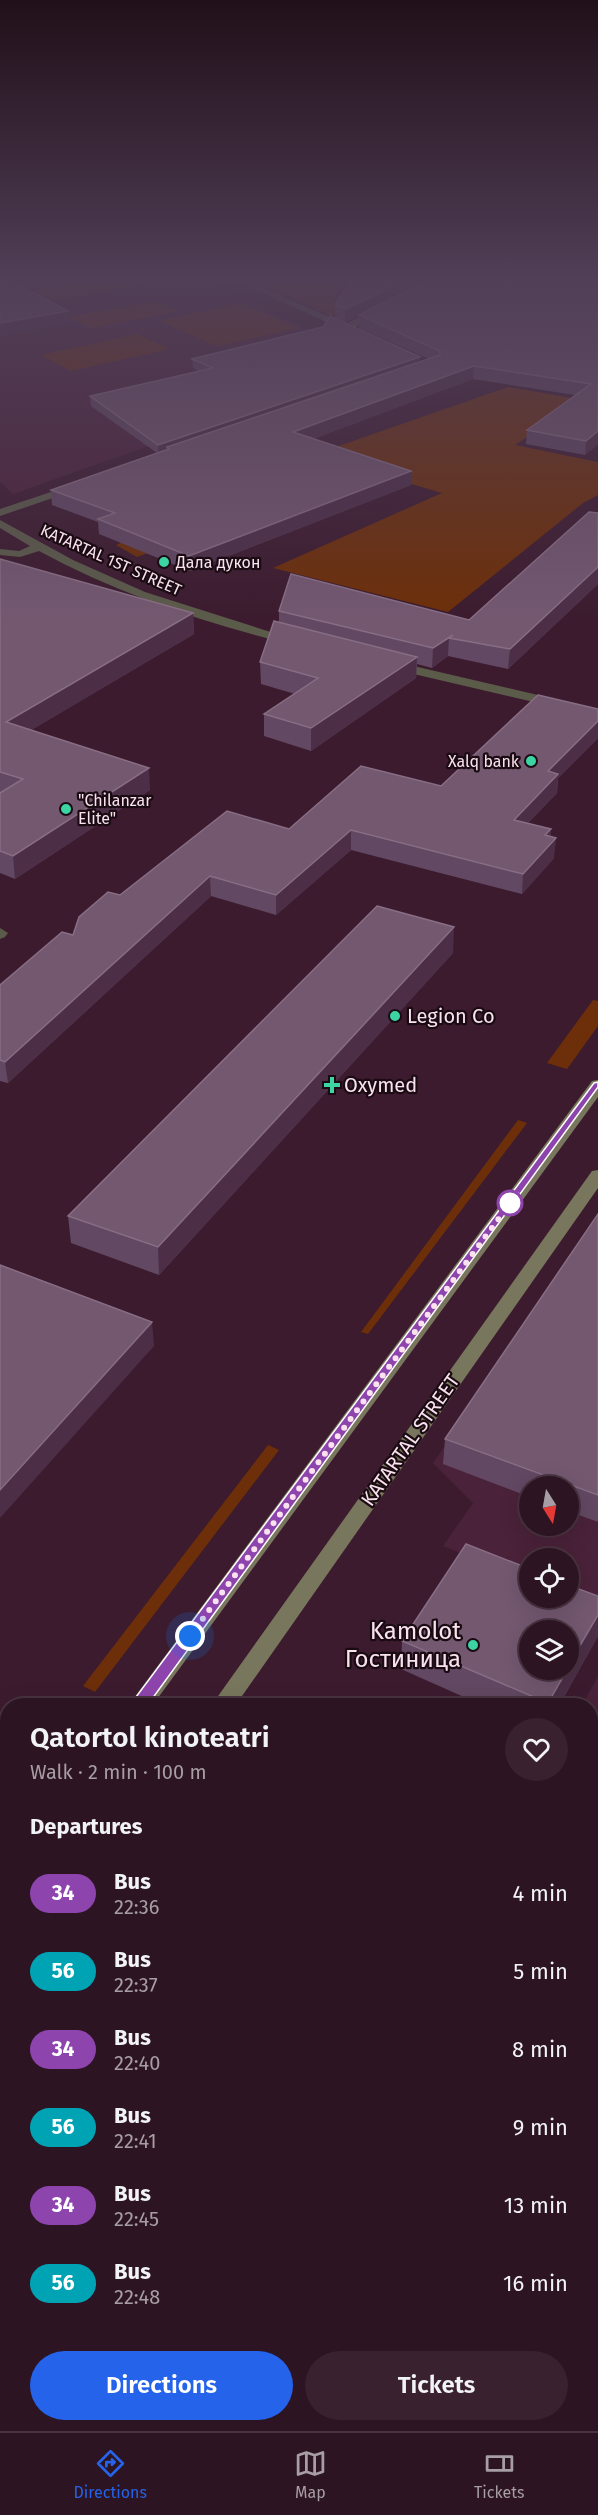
<!DOCTYPE html>
<html lang="en">
<head>
<meta charset="utf-8">
<style>
  body { margin:0; font-family:"Fira Sans",sans-serif; background:#39212f; color:#f1f3f6; height:100vh; display:flex; flex-direction:column; font-size:22px; white-space:nowrap }
  * { box-sizing:border-box; margin:0 }
  p { font-size:20px; color:#a79ea5 }
  .icon { flex:none; width:33px; height:33px; fill:none; stroke:currentColor; stroke-width:2; stroke-linecap:round; stroke-linejoin:round }
  .map { position:relative; flex:1; overflow:hidden }
  .details { position:absolute; left:0px; top:1698px; width:598px; height:734px; display:flex; flex-direction:column; background:#2d1422; border-radius:24px 24px 0 0; box-shadow:0 6px 24px #0002,0 0 0 2px #483340 }
  .details>* { flex:none }
  .badge { padding:0 12px; border-radius:20px; font-size:21px; line-height:39px }
  .needle { width:39px; rotate:169deg }
  .buttons { position:absolute; left:519px; top:1476px; display:grid; gap:12px }
  .buttons a { display:grid; place-items:center; width:60px; height:60px; border-radius:50%; background:#2d1422; box-shadow:0 6px 24px #0002,0 0 0 2px #483340; font-size:30px }
  .you { position:absolute; width:30px; height:30px; margin:-15px; border:4px solid #fff; border-radius:50%; background:#1a73e8; box-shadow:0 0 0 9px #1a73e833 }
  .map>.badge { position:absolute; translate:-50% -50%; box-shadow:0 0 0 3px #fff }
  h2 { padding:0 30px; font-size:22px; line-height:54px }
  .round { display:grid; place-items:center; flex:none; width:63px; height:63px; border-radius:32px; background:#39212f }
  .headline { display:flex; align-items:center; justify-content:space-between; height:102px; padding:0 30px }
  h1 { font-size:28px; font-weight:600; line-height:45px }
  .button { display:flex; gap:12px; margin-top:auto; padding:12px 30px }
  .button a { flex:1; height:69px; border-radius:36px; background:#2563eb; color:#fff; font-size:24px; font-weight:600; line-height:69px; text-align:center }
  .button a+a { background:#39212f; color:#f1f3f6 }
  ul { padding:0; list-style:none }
  li { display:flex; align-items:center; gap:18px; height:78px; padding:0 30px }
  li div { flex:1 }
  li b { display:block; font-size:22px }
  li em { font-style:normal }
  li .badge { min-width:66px; font-weight:700; text-align:center }
  .tabs { display:flex; justify-content:space-around; align-items:center; height:84px; border-top:2px solid #483340; background:#2d1422; font-size:16px; color:#a79ea5 }
  .tabs a { display:grid; justify-items:center; gap:3px }
  .tabs .selected { color:#2563eb }
  .map>svg:first-child { display:block }
</style>
</head>
<body>
<div class="map">
<svg width="598" height="2431" viewBox="0 0 598 2431">
  <rect width="100%" height="100%" fill="#3c1b2e"/>
  <g fill="#4a2239" fill-rule="evenodd">
    <polygon points="0,280 198,280 310,330 191,431 13,494 0,482"/>
    <path d="M 598,1225 L 598,1608 L 569,1596 L 568,1558 L 530,1558 L 529,1580 L 443,1546 L 473,1503 L 433,1463 ZM 530,1486 L 568,1486 L 568,1526 L 530,1526 Z"/>
    <polygon points="598,1677 598,1864 591,1859 591,1706 582,1705"/>
  </g>
  <g fill="#6d2f09">
    <polygon points="96,280 167,280 50,301 31,291"/>
    <polygon points="251,280 348,280 333,301 341,308 332,316"/>
    <polygon points="156,301 180,311 91,328 68,317"/>
    <polygon points="240,303 299,328 217,346 159,321"/>
    <polygon points="137,334 170,349 71,371 40,355"/>
    <polygon points="508,387 583,400 515,445 598,462 598,495 583,503 448,612 273,568 442,493 367,471 137,557 116,545 333,448"/>
    <polygon points="593,1000 598,1001 598,1026 567,1069 547,1063"/>
    <polygon points="518,1120 527,1123 368,1334 361,1332"/>
    <polygon points="268,1445 279,1450 95,1692 83,1686"/>
    <polygon points="167,2424 422,2424 436,2431 163,2431"/>
  </g>
  <g fill="none" stroke-linecap="round" stroke-linejoin="round">
    <g fill="#5b5b4a" fill-rule="evenodd">
      <polygon points="235,280 245,280 345,324 377,310 384,312 364,324 344,330"/>
      <polygon points="75,484 80,487 79,489 0,516 0,509"/>
      <path d="M 0,520 L 73,560 L 145,592 L 299,641 L 293,645 C 204,623 119,594 39,551 L 20,557 L 0,555 L 0,549 L 19,551 L 30,546 L 0,528 Z"/>
      <polygon points="392,661 598,709 598,717 388,668 386,665"/>
      <polygon points="0,928 8,933 5,937 0,939"/>
      <polygon points="0,1755 8,1758 8,1779 0,1776"/>
      <polygon points="591,1947 598,1950 598,1974 591,1971"/>
    </g>
    <g fill="#78775d" fill-rule="evenodd">
      <polygon points="598,1080 598,1097 152,1706 128,1706 592,1081"/>
      <polygon points="598,1170 598,1188 235,1706 211,1706 592,1171"/>
      <polygon points="8,1872 8,1901 0,1904 0,1875"/>
      <polygon points="8,1999 8,2030 0,2033 0,2002"/>
    </g>
  </g>
  <g fill="#624862">
    <polygon points="598,280 598,444 585,455 526,444 527,430 575,395 473,379 313,439 411,471 411,485 190,571 99,534 98,522 52,505 51,490 157,453 91,406 90,396 199,371 193,368 192,359 420,357 420,362 429,359 359,328 359,315 360,315 345,322 335,317 335,305"/>
    <polygon points="598,513 598,584 508,669 448,656 432,668 417,664 416,678 311,751 264,736 264,714 295,694 261,684 260,662 279,622 279,611 469,620"/>
    <polygon points="0,559 193,613 194,634 31,730 150,790 15,879 0,873"/>
    <polygon points="598,709 598,738 558,778 557,793 528,823 551,829 550,837 554,858 522,894 351,850 276,915 211,896 8,1083 0,1081 0,985 73,935 120,895 289,829 441,786"/>
    <polygon points="453,953 159,1275 71,1243 68,1216"/>
    <polygon points="598,1214 598,1522 568,1511 568,1486 530,1486 530,1497 443,1464 445,1439"/>
    <polygon points="598,1596 598,1636 559,1706 484,1706 401,1669 402,1641"/>
    <polygon points="591,2240 598,2244 598,2421 591,2417"/>
  </g>
  <g fill="#4c2f47">
    <polygon points="9,280 84,280 10,292"/>
    <polygon points="408,280 434,280 345,322 345,309"/>
    <polygon points="68,311 68,323 0,336 0,323"/>
    <polygon points="420,357 420,366 167,447 167,451 158,454 158,445"/>
    <polygon points="474,366 473,379 294,446 293,432"/>
    <polygon points="598,431 598,444 585,455 586,441"/>
    <polygon points="411,471 411,485 190,571 189,556"/>
    <polygon points="598,567 598,584 508,669 510,649"/>
    <polygon points="193,613 194,634 8,744 6,722"/>
    <polygon points="453,635 449,638 448,656 432,668 433,648"/>
    <polygon points="417,657 416,678 311,751 311,728"/>
    <polygon points="598,721 598,738 558,778 557,793 512,839 514,820 548,771"/>
    <polygon points="149,768 150,790 15,879 13,856"/>
    <polygon points="551,829 550,845 556,838 554,858 522,894 523,874 545,835"/>
    <polygon points="351,830 351,850 276,915 276,895"/>
    <polygon points="210,876 211,896 8,1083 5,1062"/>
    <polygon points="454,927 453,953 159,1275 158,1247"/>
    <polygon points="152,1322 154,1346 0,1518 0,1490"/>
    <polygon points="598,1615 598,1636 559,1706 547,1706 548,1703 567,1670 568,1670 568,1666"/>
    <polygon points="35,2424 52,2424 48,2431 31,2431"/>
  </g>
  <g fill="#735870" stroke="#886e84" stroke-width="1.5">
    <polygon points="0,280 13,280 9,280 68,311 0,323"/>
    <polygon points="351,280 408,280 345,309 335,305"/>
    <polygon points="429,280 598,280 598,431 586,441 527,430 591,384 474,366 293,432 411,471 189,556 98,519 115,513 51,490 169,449 167,447 440,355 440,351 359,315"/>
    <polygon points="330,316 420,357 158,445 90,396 213,368 192,359 323,327"/>
    <polygon points="589,512 598,513 598,567 510,649 449,638 453,635 433,648 279,611 291,574 469,620"/>
    <polygon points="0,559 193,613 6,722 149,768 13,856 0,851 0,793 23,779 0,772"/>
    <polygon points="274,621 417,657 311,728 264,714 318,678 260,662"/>
    <polygon points="538,695 598,709 598,721 548,771 558,774 514,820 551,829 545,835 556,838 523,874 351,830 276,895 210,876 5,1062 0,1060 0,985 62,932 73,935 79,917 108,892 120,895 227,811 289,829 361,766 441,786"/>
    <polygon points="377,906 454,927 158,1247 68,1216"/>
    <polygon points="598,1214 598,1495 445,1439"/>
    <polygon points="0,1265 152,1322 0,1490"/>
    <polygon points="466,1544 530,1569 530,1598 568,1598 568,1585 598,1596 598,1615 568,1666 568,1630 530,1630 530,1670 567,1670 548,1703 402,1641"/>
    <polygon points="591,2240 598,2244 598,2393 591,2389"/>
    <polygon points="0,2251 8,2256 8,2424 35,2424 31,2431 0,2431"/>
  </g>
  <linearGradient id="sky" x2="0" y2="1"><stop stop-color="#210f19"/><stop offset="0.45" stop-color="#503f57"/><stop offset="1" stop-color="#503f57" stop-opacity="0"/></linearGradient>
  <rect width="598" height="620" fill="url(#sky)"/>
  <polygon fill="#8e44ad" stroke="#fff" stroke-width="1.5" points="598,1082 598,1087 144,1710 133,1710 131,1706 133,1701 594,1083"/>
  <g fill="none" stroke-linecap="round" stroke-linejoin="round">
    <polyline stroke="#f9e2ed" stroke-width="6" stroke-dasharray="0 10.8" points="190,1636 517,1194 510,1203"/>
  </g>
  <g fill="#3dd4a3" stroke="#1a0b13" stroke-width="2">
    <circle cx="164" cy="562" r="6"/>
    <circle cx="531" cy="761" r="6"/>
    <circle cx="66" cy="809" r="6"/>
    <circle cx="395" cy="1016" r="6"/>
    <path d="M329 1076h6v6h6v6h-6v6h-6v-6h-6v-6h6z"/>
    <circle cx="473" cy="1645" r="6"/>
  </g>
  <circle fill="#fff" stroke="#8e44ad" stroke-width="3" cx="510" cy="1203" r="12"/>
  <g text-anchor="middle" dominant-baseline="central" stroke-width="4.5" stroke-linejoin="round" paint-order="stroke">
    <g font-size="16" fill="#f9e2ed" stroke="#1a0b13">
      <text transform="translate(111 560) rotate(24)">KATARTAL 1ST STREET</text>
    </g>
    <g font-size="16" fill="#f9e2ed" stroke="#1a0b13" text-anchor="start">
      <text x="176" y="562">Дала дукон</text>
      <text x="519" y="761" text-anchor="end">Xalq bank</text>
      <text x="78" y="800">"Chilanzar<tspan x="78" dy="18">Elite"</tspan></text>
    </g>
    <g font-size="20" fill="#f9e2ed" stroke="#1a0b13" text-anchor="start">
      <text x="407" y="1016">Legion Co</text>
      <text x="344" y="1085">Oxymed</text>
    </g>
    <g font-size="20" fill="#f9e2ed" stroke="#1a0b13">
      <text transform="translate(410 1440) rotate(-55)">KATARTAL STREET</text>
    </g>
    <g font-size="24" fill="#f9e2ed" stroke="#1a0b13" text-anchor="end">
      <text x="461" y="1631">Kamolot<tspan x="461" dy="28">Гостиница</tspan></text>
    </g>
  </g>
</svg>
<div class="buttons">
<a><svg class="needle" viewBox="-14 -14 28 28"><path d="M0-13l5 13h-10z" fill="#e53935"/><path d="M0 13l5-13h-10z" fill="#a79ea5"/></svg></a>
<a><svg class="icon" aria-label="locate" viewBox="0 0 24 24"><circle cx="12" cy="12" r="6"/><path d="M12 2v4M12 18v4M2 12h4M18 12h4"/></svg></a>
<a><svg class="icon" aria-label="layers" viewBox="0 0 24 24"><path d="M12 4l9 5-9 5-9-5zM3 14l9 5 9-5"/></svg></a>
</div>
<div class="you" style="left:190px;top:1636px"></div>
<section class="details">
<div class="headline"><div><h1>Qatortol kinoteatri</h1><p>Walk · 2 min · 100 m</p></div><a class="round"><svg class="icon" aria-label="heart" viewBox="0 0 24 24"><path d="M12 20l-8-8c-3-5 5-10 8-4 3-6 11-1 8 4z"/></svg></a></div>
<h2>Departures</h2>
<ul>
<li><span class="badge" style="background:#8e44ad;color:#fff">34</span><div><b>Bus</b><p>22:36</p></div><em>4 min</em></li>
<li><span class="badge" style="background:#00a3b4;color:#fff">56</span><div><b>Bus</b><p>22:37</p></div><em>5 min</em></li>
<li><span class="badge" style="background:#8e44ad;color:#fff">34</span><div><b>Bus</b><p>22:40</p></div><em>8 min</em></li>
<li><span class="badge" style="background:#00a3b4;color:#fff">56</span><div><b>Bus</b><p>22:41</p></div><em>9 min</em></li>
<li><span class="badge" style="background:#8e44ad;color:#fff">34</span><div><b>Bus</b><p>22:45</p></div><em>13 min</em></li>
<li><span class="badge" style="background:#00a3b4;color:#fff">56</span><div><b>Bus</b><p>22:48</p></div><em>16 min</em></li>
</ul>
<div class="button"><a>Directions</a><a>Tickets</a></div>
</section>
</div>
<nav class="tabs">
<a class="selected"><svg class="icon" aria-label="directions" viewBox="0 0 24 24"><path d="M12 3l9 9-9 9-9-9zM9 14v-3h6M13 9l2 2-2 2"/></svg>Directions</a>
<a><svg class="icon" aria-label="map" viewBox="0 0 24 24"><path d="M3 6l6-2 6 2 6-2v14l-6 2-6-2-6 2zM9 4v14M15 6v14"/></svg>Map</a>
<a><svg class="icon" aria-label="tickets" viewBox="0 0 24 24"><path d="M3 7h18v10H3zM15 7v10"/></svg>Tickets</a>
</nav>
</body>
</html>
